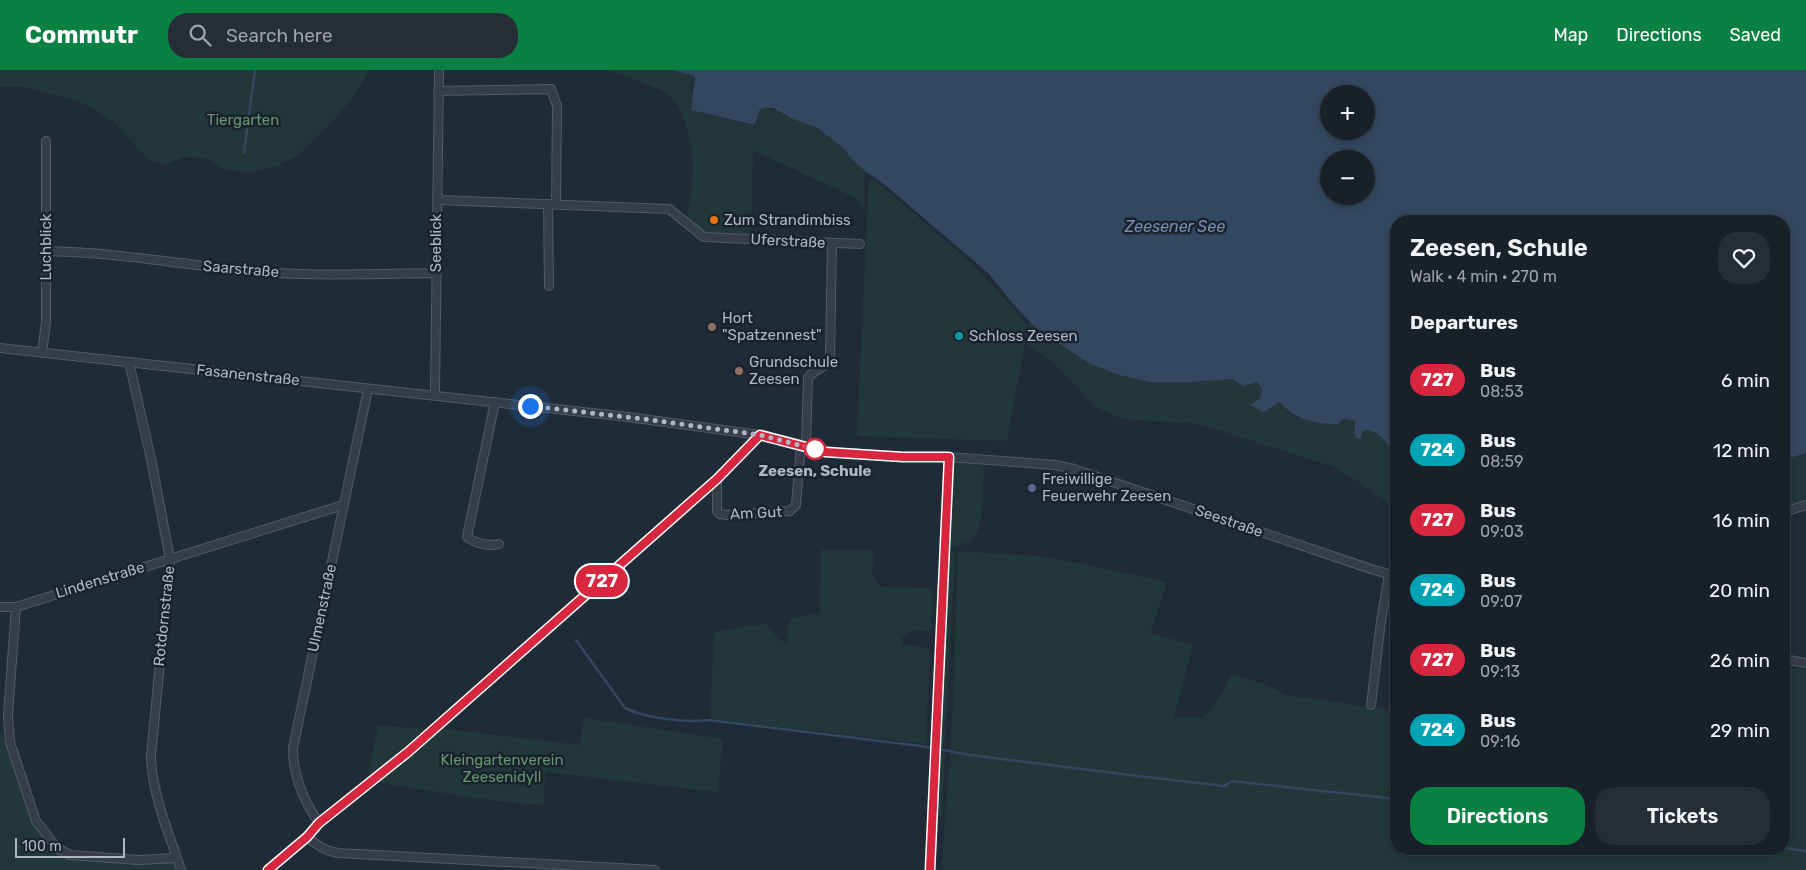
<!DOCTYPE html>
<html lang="en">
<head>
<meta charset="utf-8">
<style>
  body { margin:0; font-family:Rubik,sans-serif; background:#252d36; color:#f1f3f6; height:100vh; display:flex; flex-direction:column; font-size:19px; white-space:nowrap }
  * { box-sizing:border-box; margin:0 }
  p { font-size:16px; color:#9fa3a8 }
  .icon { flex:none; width:28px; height:28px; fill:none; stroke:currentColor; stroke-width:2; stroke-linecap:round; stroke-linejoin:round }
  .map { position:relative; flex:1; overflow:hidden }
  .details { position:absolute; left:1390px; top:145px; width:400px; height:640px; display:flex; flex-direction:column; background:#18202a; border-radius:20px; box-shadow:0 2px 8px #0003,0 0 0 1px #363e47 }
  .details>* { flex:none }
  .badge { padding:0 10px; border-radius:16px; font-size:18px; line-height:32px }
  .buttons { position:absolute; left:1320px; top:15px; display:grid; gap:10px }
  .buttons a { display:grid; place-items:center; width:55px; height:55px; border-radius:50%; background:#18202a; box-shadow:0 2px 8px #0003,0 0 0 1px #363e47; font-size:25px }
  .scale { position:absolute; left:15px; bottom:12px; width:110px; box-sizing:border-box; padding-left:5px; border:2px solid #aeb8c5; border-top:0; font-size:14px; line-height:18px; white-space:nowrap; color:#aeb8c5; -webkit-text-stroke:4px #19222d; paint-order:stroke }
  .you { position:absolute; width:25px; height:25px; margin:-12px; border:4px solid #fff; border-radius:50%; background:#1a73e8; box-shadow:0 0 0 8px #1a73e833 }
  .map>.badge { position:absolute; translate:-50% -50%; box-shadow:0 0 0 2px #fff }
  h2 { padding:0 20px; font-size:19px; line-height:45px }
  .round { display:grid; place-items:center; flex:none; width:52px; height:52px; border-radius:20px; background:#252d36 }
  .head { display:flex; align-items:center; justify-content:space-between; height:85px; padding:0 20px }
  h1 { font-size:24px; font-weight:600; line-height:38px }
  .cta { display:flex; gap:10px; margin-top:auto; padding:10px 20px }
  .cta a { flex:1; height:58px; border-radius:20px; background:#0b8043; color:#fff; font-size:20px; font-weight:600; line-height:58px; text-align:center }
  .cta a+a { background:#252d36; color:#f1f3f6 }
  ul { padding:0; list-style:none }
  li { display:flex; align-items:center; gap:15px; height:70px; padding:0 20px }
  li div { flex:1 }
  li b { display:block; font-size:19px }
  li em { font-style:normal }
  li .badge { min-width:55px; font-weight:700; text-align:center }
  header { display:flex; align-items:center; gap:30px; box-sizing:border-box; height:70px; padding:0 25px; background:#0b8043; color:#fff }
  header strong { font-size:24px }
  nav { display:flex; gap:28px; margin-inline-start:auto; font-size:18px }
  .search { width:350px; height:45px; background:#252d36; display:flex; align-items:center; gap:12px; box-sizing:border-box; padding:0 18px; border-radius:20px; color:#9fa3a8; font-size:19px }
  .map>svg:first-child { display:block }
</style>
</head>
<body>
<header>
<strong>Commutr</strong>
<div class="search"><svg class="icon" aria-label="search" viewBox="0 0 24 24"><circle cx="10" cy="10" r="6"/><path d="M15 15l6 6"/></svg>Search here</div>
<nav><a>Map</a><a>Directions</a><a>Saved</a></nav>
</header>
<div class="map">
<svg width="1806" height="800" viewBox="0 0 1806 800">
  <rect width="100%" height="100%" fill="#202b38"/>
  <g fill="#223739">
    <polygon points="0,0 369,0 358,21 333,51 297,86 277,96 252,102 227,100 206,88 183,87 168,94 150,91 112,50 77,30 22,17 0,17"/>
    <path d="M 607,0 L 671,0 L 695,6 L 690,16 L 693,23 L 692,40 L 742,53 L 754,55 L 754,61 L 759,41 L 762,38 C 776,38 781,44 794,49 C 802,53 812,54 819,59 C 837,71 849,87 865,101 L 864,137 L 853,127 L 753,80 L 751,169 L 704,167 L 686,152 C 694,112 698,81 681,43 C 679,39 677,32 674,29 C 665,20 621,4 607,0 Z"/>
    <polygon points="869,109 875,110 971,193 1028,255 1007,371 857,366"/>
    <polygon points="1029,251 1036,258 1090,294 1119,305 1149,312 1192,312 1233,309 1257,312 1262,319 1260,328 1280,332 1286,340 1296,347 1329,355 1342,349 1355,351 1356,368 1364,360 1374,360 1389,373 1396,384 1396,438 1356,410 1331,396 1200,354 1122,349 1095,337 1059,298 1026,273"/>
    <polygon points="1806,383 1806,431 1784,439 1784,390"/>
    <path d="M 954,393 L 984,394 C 983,410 984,459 973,469 C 967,474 957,475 950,476 Z"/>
    <polygon points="821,480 874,480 872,506 882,517 933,518 931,561 912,560 902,568 903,575 930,578 926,674 710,649 714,562 767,553 779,570 788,573 787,561 791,548 820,543"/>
    <path d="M 958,481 L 1048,487 L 1167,512 L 1150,563 L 1193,575 L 1174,647 L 1203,647 L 1218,630 L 1232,604 L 1267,615 L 1287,625 L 1396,641 L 1387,729 L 1396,731 L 1396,779 L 1784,779 L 1784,598 L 1806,599 L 1806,800 L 942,800 C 943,762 948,724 950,686 C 954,618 956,549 958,481 Z"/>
    <polygon points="955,482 945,676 939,675 948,488 951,483"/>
    <polygon points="584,648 723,669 718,722 546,702 543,735 496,731 376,712 437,658 580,675"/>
    <polygon points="378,655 424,659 372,705 368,703"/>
    <polygon points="0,660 5,667 17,692 36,751 49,769 70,785 177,788 181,800 0,800"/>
    <polygon points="939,682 945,683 942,746 937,746"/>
  </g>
  <path fill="#334760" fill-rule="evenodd" d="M 671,0 L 1806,0 L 1806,383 L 1784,390 L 1784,151 L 1396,151 L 1396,384 C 1385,373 1381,360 1364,360 L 1360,369 L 1355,368 L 1355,351 L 1343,349 L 1338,354 C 1318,355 1292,349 1280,332 L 1263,342 L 1250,335 L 1260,328 L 1262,319 L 1257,312 L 1243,316 L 1233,309 L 1192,312 L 1149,312 L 1119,305 L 1090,294 L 1036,258 L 1013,234 L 988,203 L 885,115 L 865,101 L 852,90 L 844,79 L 818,58 L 793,49 L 773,38 L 762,38 L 759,41 L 755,55 L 691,40 L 695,6 ZM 1329,24 L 1366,24 L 1366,61 L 1329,61 ZM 1329,89 L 1366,89 L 1366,126 L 1329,126 Z"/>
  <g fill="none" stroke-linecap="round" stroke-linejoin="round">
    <g stroke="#334760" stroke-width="2.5">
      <polyline points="244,83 255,0"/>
      <path d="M 576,570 L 625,638 C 646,648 684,653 708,650 L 921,676 L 970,685 L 1138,706 L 1224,716 L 1232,711 L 1396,729"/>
      <polyline points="1784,778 1806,781"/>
    </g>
    <defs>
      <g id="street">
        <polyline points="438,21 551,19 557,36 556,134"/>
        <polyline points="437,130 669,139 704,167 860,174"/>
        <polyline points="548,134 549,216"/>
        <path d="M 46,181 C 112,182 177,194 242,200 C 307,207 372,204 436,203"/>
        <polyline points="0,278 628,347 760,365 833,382 903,387 949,387 1055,395 1074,399 1374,500 1389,504 1396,504"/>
        <polyline points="42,283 46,252 46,71"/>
        <path d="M 129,292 L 151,389 L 170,489 L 151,686 C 152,725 169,763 181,800"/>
        <polyline points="435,325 439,0"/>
        <path d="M 495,332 L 467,467 C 474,473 490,477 499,474"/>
        <polyline points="806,376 808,308 810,305 828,293 830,288 832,173"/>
        <polyline points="717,409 717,441 720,444 726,445 790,441 796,435 801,375"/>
        <polyline points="1784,442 1806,435"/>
        <polyline points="0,537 16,537 340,436 343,436"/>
        <polyline points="16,537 8,645 10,672 36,751 57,778 70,785 139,790 177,788"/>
        <polyline points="1784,589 1806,593"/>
        <polyline points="1371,635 1381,551 1389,504"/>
        <path d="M 319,753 C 303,730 293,706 293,678 L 368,319"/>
        <path d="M 307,767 C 317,775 325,781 338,783 L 655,800"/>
        <polyline points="268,800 307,767 319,753 408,682 717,409 760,365"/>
        <polyline points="930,800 949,387"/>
      </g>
    </defs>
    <use href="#street" stroke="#515b66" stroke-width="10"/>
    <use href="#street" stroke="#343d48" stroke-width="8"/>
  </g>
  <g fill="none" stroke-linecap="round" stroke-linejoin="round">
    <defs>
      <polyline id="line" points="268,800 307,767 319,753 408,682 717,409 760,365 825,382 903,387 949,387 930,800"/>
    </defs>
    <use href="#line" stroke="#fff" stroke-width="11"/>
    <use href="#line" stroke="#d7263d" stroke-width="8"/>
    <polyline stroke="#aeb8c5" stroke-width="5" stroke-dasharray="0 9" points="530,336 644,349 760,365 818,380 815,379"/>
  </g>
  <circle fill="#e8710a" stroke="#19222d" stroke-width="2" cx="714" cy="150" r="5"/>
  <g fill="#8d6e63" stroke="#19222d" stroke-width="2">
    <circle cx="712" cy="257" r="5"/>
    <circle cx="739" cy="301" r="5"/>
  </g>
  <circle fill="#0f9aa8" stroke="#19222d" stroke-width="2" cx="959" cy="266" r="5"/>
  <circle fill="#fff" stroke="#d7263d" stroke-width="2.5" cx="815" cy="379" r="10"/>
  <circle fill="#5c6f8a" stroke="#19222d" stroke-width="2" cx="1032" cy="418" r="5"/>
  <g text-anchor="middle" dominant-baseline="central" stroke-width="5" stroke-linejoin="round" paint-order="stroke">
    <g font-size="15" fill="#66956f" stroke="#19222d">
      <text x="243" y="50">Tiergarten</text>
      <text x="502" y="690">Kleingartenverein<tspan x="502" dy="17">Zeesenidyll</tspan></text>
    </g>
    <g font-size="15" fill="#aeb8c5" stroke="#19222d" text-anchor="start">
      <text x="724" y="150">Zum Strandimbiss</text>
      <text x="722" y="248">Hort<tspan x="722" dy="17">"Spatzennest"</tspan></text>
      <text x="969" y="266">Schloss Zeesen</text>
      <text x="749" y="292">Grundschule<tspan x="749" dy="17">Zeesen</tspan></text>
      <text x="1042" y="409">Freiwillige<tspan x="1042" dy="17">Feuerwehr Zeesen</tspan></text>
    </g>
    <g font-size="15" fill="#aeb8c5" stroke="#19222d">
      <text transform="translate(788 171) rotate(3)">Uferstraße</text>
      <text transform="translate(436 173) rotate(-90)">Seeblick</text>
      <text transform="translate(46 177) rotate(-90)">Luchblick</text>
      <text transform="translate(241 199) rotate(5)">Saarstraße</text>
      <text transform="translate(248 305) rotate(6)">Fasanenstraße</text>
      <text transform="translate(756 443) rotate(-3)">Am Gut</text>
      <text transform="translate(1229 451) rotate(19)">Seestraße</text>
      <text transform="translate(100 510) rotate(-17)">Lindenstraße</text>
      <text transform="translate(322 538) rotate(-78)">Ulmenstraße</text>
      <text transform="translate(164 546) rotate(-84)">Rotdornstraße</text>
    </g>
    <g font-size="15" font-weight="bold" fill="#aeb8c5" stroke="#19222d">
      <text x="815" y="401">Zeesen, Schule</text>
    </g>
    <g font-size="16" font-style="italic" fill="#758fae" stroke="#19222d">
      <text x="1175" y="156">Zeesener See</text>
    </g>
  </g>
</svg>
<div class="buttons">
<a>+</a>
<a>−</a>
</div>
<div class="scale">100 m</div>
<div class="you" style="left:530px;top:336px"></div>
<b class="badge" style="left:602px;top:511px;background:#d7263d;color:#fff">727</b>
<section class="details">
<div class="head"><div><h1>Zeesen, Schule</h1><p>Walk · 4 min · 270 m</p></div><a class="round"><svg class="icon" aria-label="heart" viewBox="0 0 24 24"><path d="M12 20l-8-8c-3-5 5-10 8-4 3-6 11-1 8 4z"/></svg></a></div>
<h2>Departures</h2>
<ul>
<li><span class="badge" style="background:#d7263d;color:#fff">727</span><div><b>Bus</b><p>08:53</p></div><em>6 min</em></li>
<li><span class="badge" style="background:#00a3b4;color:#fff">724</span><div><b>Bus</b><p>08:59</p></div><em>12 min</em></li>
<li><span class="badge" style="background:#d7263d;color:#fff">727</span><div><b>Bus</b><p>09:03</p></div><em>16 min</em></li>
<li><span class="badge" style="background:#00a3b4;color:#fff">724</span><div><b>Bus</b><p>09:07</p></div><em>20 min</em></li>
<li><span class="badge" style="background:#d7263d;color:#fff">727</span><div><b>Bus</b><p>09:13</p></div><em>26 min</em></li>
<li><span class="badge" style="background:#00a3b4;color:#fff">724</span><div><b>Bus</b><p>09:16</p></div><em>29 min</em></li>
</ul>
<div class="cta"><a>Directions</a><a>Tickets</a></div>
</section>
</div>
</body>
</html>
